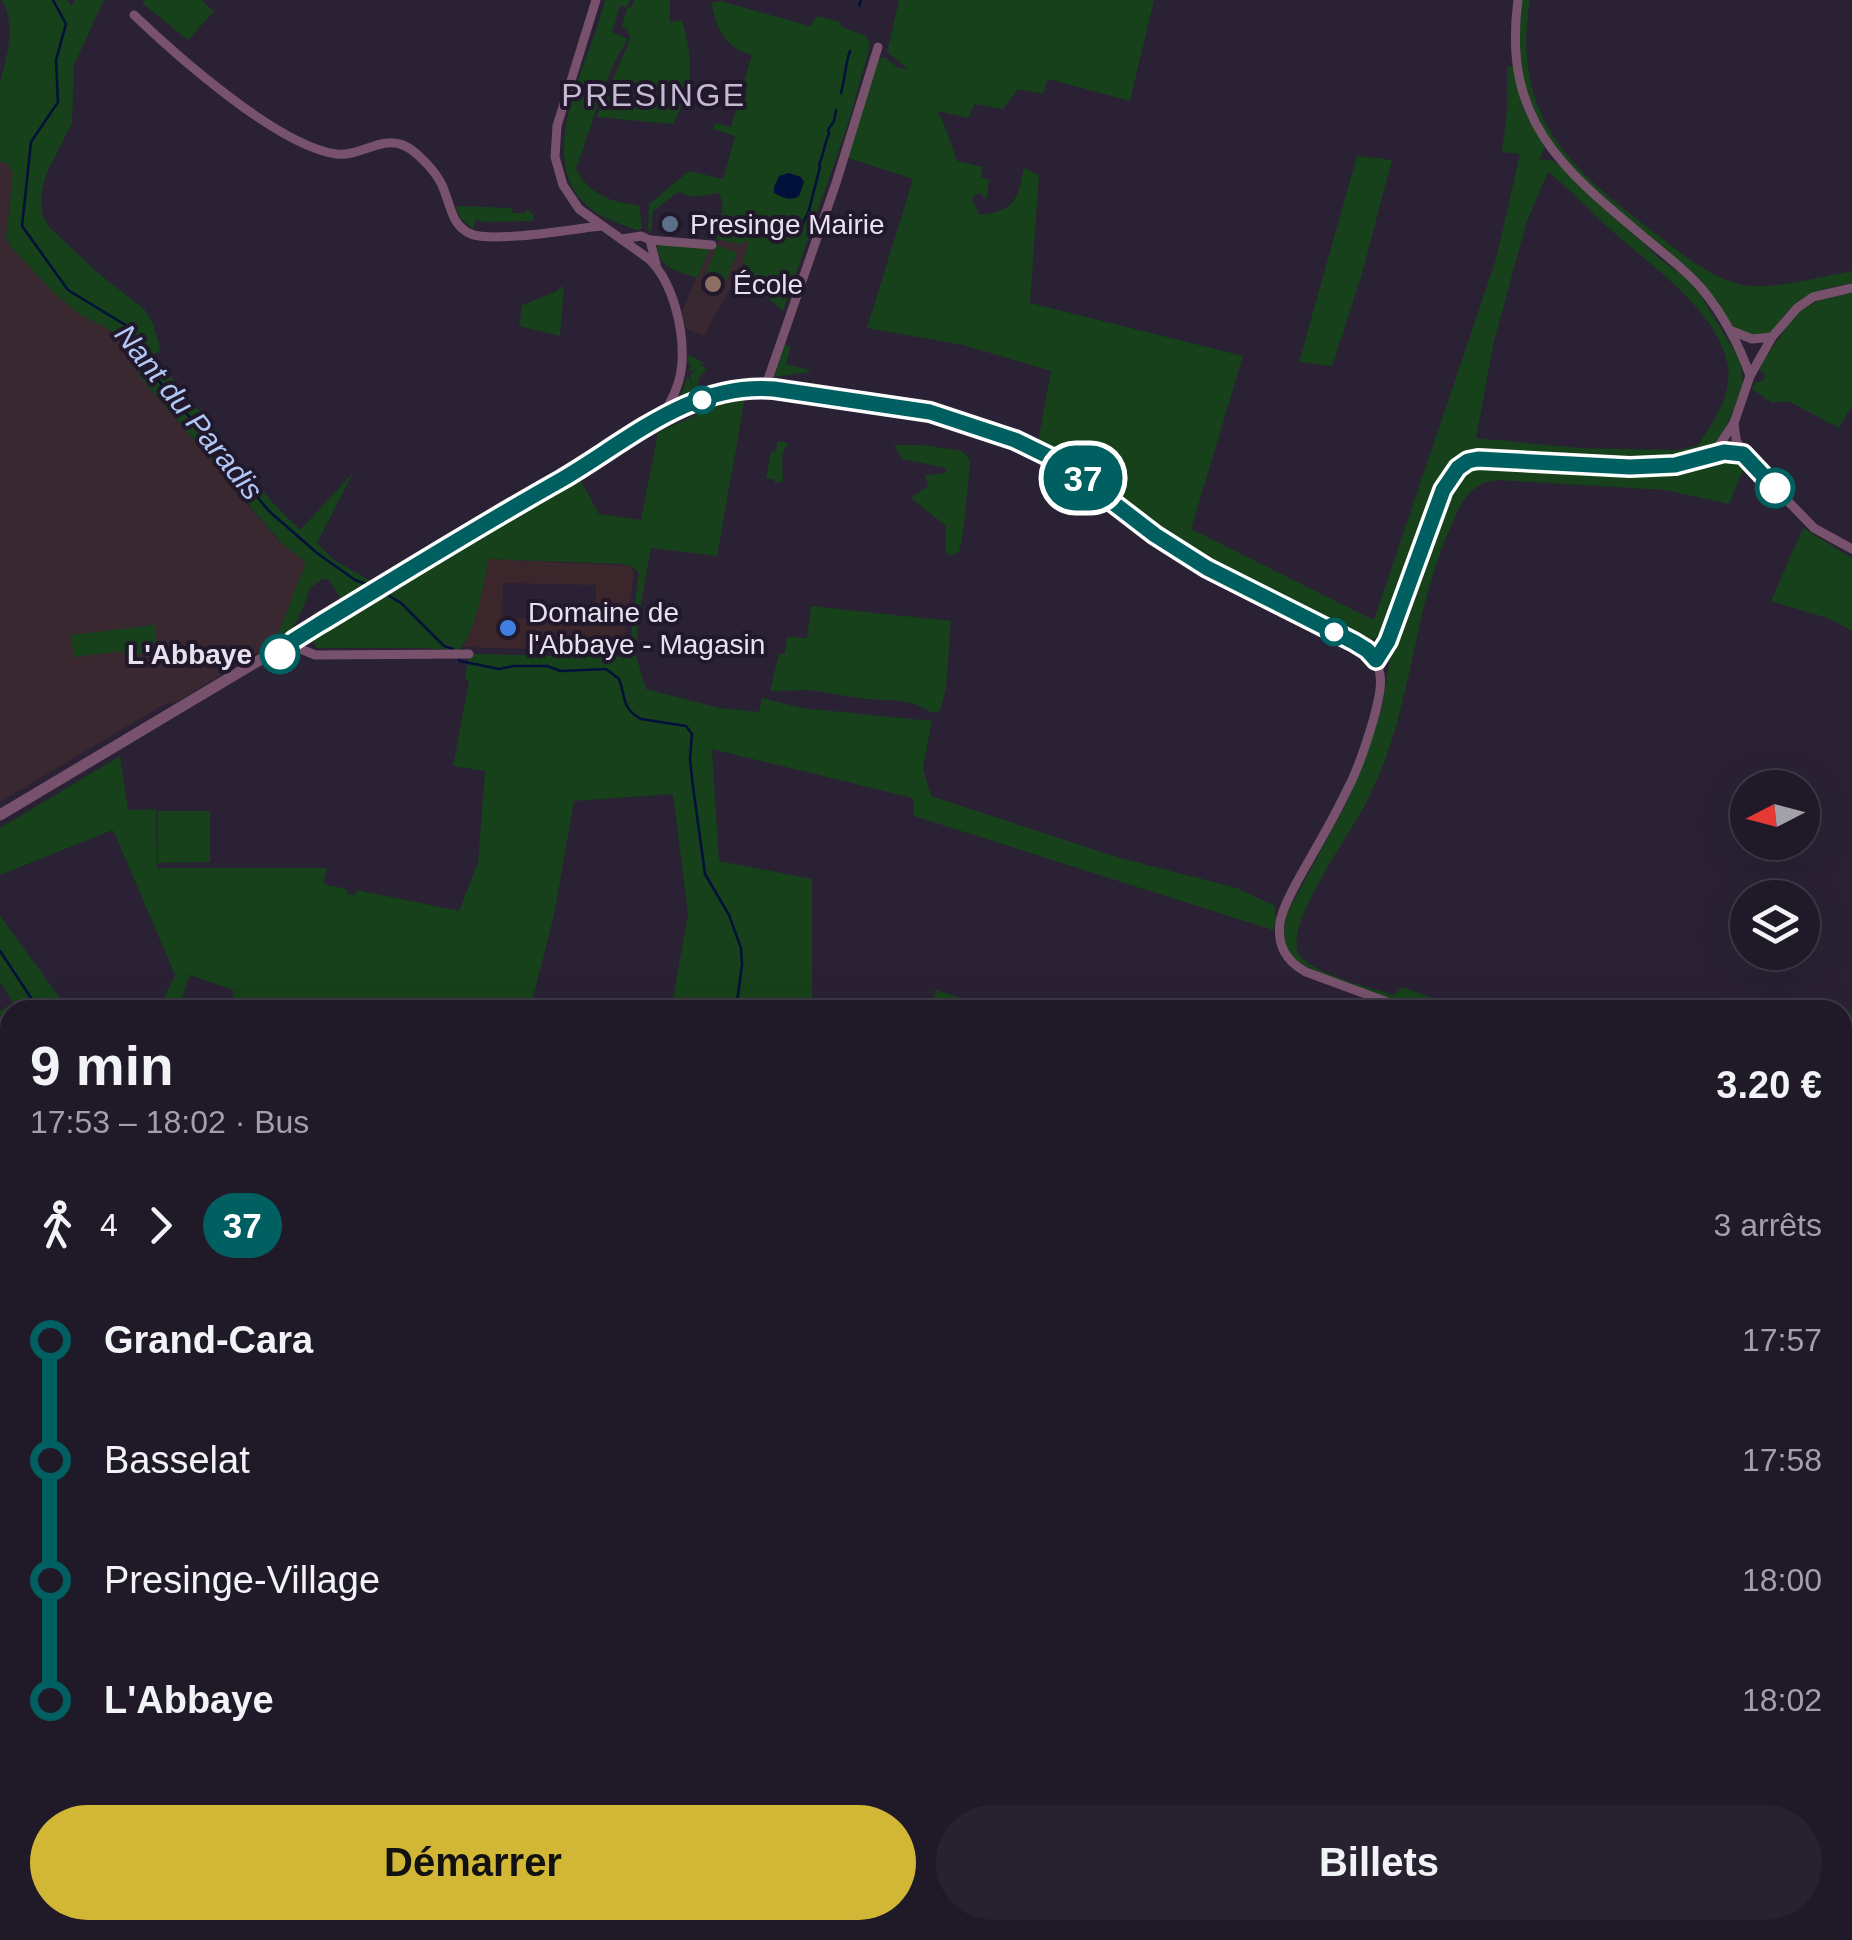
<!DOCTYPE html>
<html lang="fr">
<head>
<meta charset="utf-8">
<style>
  body { margin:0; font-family:Arial,sans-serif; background:#282230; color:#f1f3f6; height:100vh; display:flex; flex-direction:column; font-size:38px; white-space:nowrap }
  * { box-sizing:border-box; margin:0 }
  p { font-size:32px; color:#a2a0a8 }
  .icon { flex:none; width:55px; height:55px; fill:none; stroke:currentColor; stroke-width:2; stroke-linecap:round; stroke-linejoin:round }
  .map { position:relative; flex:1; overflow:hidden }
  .drawer { position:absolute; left:0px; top:1000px; width:1852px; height:940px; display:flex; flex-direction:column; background:#201928; border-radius:30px 30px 0 0; box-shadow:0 10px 40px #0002,0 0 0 2px #3d3845 }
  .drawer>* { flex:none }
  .badge { padding:0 20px; border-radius:32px; font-size:35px; line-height:65px }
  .needle { width:65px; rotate:264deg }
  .buttons { position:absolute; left:1730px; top:770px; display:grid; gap:20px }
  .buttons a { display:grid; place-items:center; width:90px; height:90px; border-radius:50%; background:#201928; box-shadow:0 10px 40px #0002,0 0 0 2px #3d3845; font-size:50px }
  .map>.badge { position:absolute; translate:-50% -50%; box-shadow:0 0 0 5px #fff }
  .legs { display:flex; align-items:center; gap:15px; height:110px; padding:0 30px; font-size:32px }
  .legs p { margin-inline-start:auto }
  .summary { display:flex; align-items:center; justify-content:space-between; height:170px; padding:0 30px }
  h1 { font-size:55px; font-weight:700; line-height:75px }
  .action { display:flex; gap:20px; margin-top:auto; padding:20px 30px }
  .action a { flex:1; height:115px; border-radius:60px; background:#d2b736; color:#111; font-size:40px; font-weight:700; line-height:115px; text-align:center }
  .action a+a { background:#282230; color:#f1f3f6 }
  ul { padding:0 30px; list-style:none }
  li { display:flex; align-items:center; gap:35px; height:120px; font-size:38px }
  li i { display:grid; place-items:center; width:15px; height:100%; margin:0 12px; background:currentColor }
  li i::after { content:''; width:25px; height:25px; margin:-12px; border:8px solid; border-radius:50%; background:#201928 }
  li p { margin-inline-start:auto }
  li:first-child i { background:linear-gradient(#0000 50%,currentColor 0) }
  li:last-child i { background:linear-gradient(currentColor 50%,#0000 0) }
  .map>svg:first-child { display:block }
</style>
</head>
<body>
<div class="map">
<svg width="1852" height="1940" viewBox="0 0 1852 1940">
  <rect width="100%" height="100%" fill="#2a2135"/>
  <path fill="#3b272b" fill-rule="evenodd" d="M 488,559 L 631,566 L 634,574 L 622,651 L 463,647 L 470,632 ZM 503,583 L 596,585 L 596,620 L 502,618 Z"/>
  <g fill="#392830">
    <polygon points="0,162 6,162 13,173 6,237 10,246 55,293 79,314 107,328 123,342 139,365 137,373 281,544 307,562 275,642 180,700 163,705 0,802"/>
    <polygon points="719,240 738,244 750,240 741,268 704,336 686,329 682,312 709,248 716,248"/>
  </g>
  <g fill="#16411a" fill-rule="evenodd">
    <path d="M 2,0 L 67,0 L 71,6 L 75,0 L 104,0 L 74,65 L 72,123 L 46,174 L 41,195 L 42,213 L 48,226 L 98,273 L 145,310 L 153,324 L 161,350 L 152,356 L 135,360 L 123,342 L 107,328 L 79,314 L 54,293 L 10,246 L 6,237 L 13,173 L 6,162 L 0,162 C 0,140 0,105 0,84 C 6,55 17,29 2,0 Z"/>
    <polygon points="145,0 201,0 214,11 188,40 142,3"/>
    <path d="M 605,0 L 630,0 L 627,7 L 620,6 L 612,32 L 628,39 C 602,78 593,125 576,168 C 586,193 614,204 639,205 L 642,229 L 636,230 C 624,225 611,221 600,215 C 523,169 591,63 605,0 Z"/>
    <path d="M 634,0 L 670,0 L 670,22 L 682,20 C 694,63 694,85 673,124 L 596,117 L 628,44 L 630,38 L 627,29 L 622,27 L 627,8 L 631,8 Z"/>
    <path d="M 899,0 L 1154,0 L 1130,101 L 1048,79 L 1043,94 L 1018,89 L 1003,109 L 975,104 L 968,118 L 937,111 L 944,124 L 957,161 L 983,167 L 981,177 L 989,180 L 986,200 L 980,193 L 972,197 L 979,215 C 1015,211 1017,201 1024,168 L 1039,175 L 1030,303 L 1243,356 L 1191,529 L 1374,620 L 1496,259 L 1520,154 L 1502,152 L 1507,112 L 1507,67 L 1515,66 L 1522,107 L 1545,148 L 1539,159 L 1554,161 L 1560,166 L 1659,258 L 1687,279 L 1700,294 L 1740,360 L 1743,383 L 1729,421 L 1716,443 L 1708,450 L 1689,458 L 1648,463 L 1610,463 L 1482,452 L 1459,456 C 1425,506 1409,566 1390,623 L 1379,637 L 1369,641 L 1310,617 L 1211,565 L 1161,534 L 1162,531 L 1056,452 L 1038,442 L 1051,371 L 963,345 L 867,328 L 913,179 L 848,158 L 876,59 L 885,57 L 898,68 L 908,69 L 887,52 ZM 1548,172 C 1570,189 1590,211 1611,230 C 1648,263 1717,311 1727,362 C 1734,393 1714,422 1697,446 L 1677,450 L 1579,448 L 1476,438 L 1494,341 L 1527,221 Z"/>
    <path d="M 1521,0 L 1530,0 C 1511,116 1569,168 1655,233 C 1680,252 1707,276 1739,284 C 1766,292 1823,276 1852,271 L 1852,283 C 1806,292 1798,295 1771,333 L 1754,337 L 1733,328 L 1711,296 L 1564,160 L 1534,116 L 1523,78 L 1519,38 Z"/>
    <path d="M 720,1 L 810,26 L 817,16 L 840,22 L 841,26 L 867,37 L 870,46 L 849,121 L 783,311 L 745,278 L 746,265 L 743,262 L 749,241 L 738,244 L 716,239 L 723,205 L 719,193 L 692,197 L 678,192 L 653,211 L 651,232 L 648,230 L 649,204 L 689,171 L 723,179 L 735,136 L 713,129 L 715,123 L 731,127 L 739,99 L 744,100 L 748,84 L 744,82 L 752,55 C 723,47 717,28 711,3 Z"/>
    <polygon points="1357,156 1392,160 1362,274 1332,366 1299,362"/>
    <polygon points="459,206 512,208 513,213 526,213 526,209 533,214 534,221 487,222 476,220 473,229 461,219 456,208"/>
    <path d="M 658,244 L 710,248 L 697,278 C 678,271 655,268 658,244 Z"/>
    <polygon points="717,245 737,253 722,289 703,282"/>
    <polygon points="560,287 564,287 560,336 519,326 522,305 557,291"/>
    <polygon points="1852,293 1852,405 1839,428 1788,401 1772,403 1752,389 1754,383 1763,381 1765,375 1760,369 1761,364 1794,316 1803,308 1822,299"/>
    <polygon points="785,344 791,346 786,364 810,370 809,372 774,377"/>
    <path d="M 689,355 L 704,363 L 698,366 L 704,366 L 706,371 C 699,374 698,381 698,388 L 702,390 L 696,392 L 693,390 L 694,393 L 682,400 L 678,399 L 678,394 L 681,395 L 688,375 L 693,389 L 690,375 L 697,368 L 689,373 L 690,363 L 687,362 L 687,357 Z"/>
    <path d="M 158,361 L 219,434 L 235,459 L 273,503 L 300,530 L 353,473 L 317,543 L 334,560 L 374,583 L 311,622 L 310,619 L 341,599 L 329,580 L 322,579 L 309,589 C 305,606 294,635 275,642 L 306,562 L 282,544 L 137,373 L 139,365 Z"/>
    <path d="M 745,398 L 717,556 L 651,548 L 638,621 L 636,656 L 646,689 L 719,708 L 759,712 L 762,698 L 802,708 L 932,721 L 923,768 L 931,796 L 1120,858 L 1237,888 L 1275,906 L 1276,921 L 1273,930 L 914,816 L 913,798 L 712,749 L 719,861 L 812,879 L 812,1010 L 671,1010 L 688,914 L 673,794 L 574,801 L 554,915 L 530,1010 L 232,1010 L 233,990 L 190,975 L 178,1010 L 158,1010 L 175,975 L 113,830 L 0,875 L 0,828 L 120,756 L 128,810 L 156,809 L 157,868 L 327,868 L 323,884 L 347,889 L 347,894 L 355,895 L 357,890 L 459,911 L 478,863 L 485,771 L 453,766 L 469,681 L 465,678 L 469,654 L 631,657 L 632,622 L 639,573 L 633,567 L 623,564 L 489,559 C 483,583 476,636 458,650 L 418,648 L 316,648 L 313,637 L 579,478 L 599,514 L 641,520 L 658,432 L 718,405 Z"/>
    <polygon points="777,441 788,443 782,455 783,481 775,484 775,480 766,478 771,451 776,452"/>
    <path d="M 894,445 L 920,445 L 958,450 C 965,452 968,456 970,463 L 964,526 L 959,552 L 950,556 L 945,550 L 946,526 L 911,498 L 928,486 L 925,475 L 946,473 L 946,468 L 902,459 Z"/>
    <path d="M 1727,459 L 1745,465 L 1729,504 L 1665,490 L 1498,480 C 1491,481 1483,482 1477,487 C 1464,495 1458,511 1452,524 C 1421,591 1415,661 1395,730 C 1388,754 1378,779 1367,801 C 1352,832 1286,921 1298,952 C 1307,973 1372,988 1394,995 L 1402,987 L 1465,1010 C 1450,1010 1432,1013 1418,1009 C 1396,1004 1307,971 1294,958 C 1282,945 1283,928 1287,913 L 1346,804 L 1362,765 L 1382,708 L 1392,646 L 1446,495 L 1457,478 L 1477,466 L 1633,472 L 1683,470 Z"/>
    <polygon points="1803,528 1852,558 1852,631 1830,619 1771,601"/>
    <polygon points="811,606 951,621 946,688 940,711 933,713 913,703 900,701 865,699 809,690 770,691 779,654 785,654 787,637 807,638"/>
    <polygon points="155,625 157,646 154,652 128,657 121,651 74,657 71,635"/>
    <polygon points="158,811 210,811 210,862 158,863"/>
    <polygon points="0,916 69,1010 10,1010 10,1121 0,1117 0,1011 14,1003 0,982"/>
    <polygon points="936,990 999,1010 930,1010"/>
    <polygon points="1852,1010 1852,1049 1843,1067 1843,1027"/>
    <polygon points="10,1277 10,1379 9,1383 3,1381 2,1383 10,1386 10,1389 0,1385 0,1311"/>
  </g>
  <path fill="#02113b" d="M 789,173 L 801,177 L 804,182 L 799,196 C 790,202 783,197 774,193 L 774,187 L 779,176 Z"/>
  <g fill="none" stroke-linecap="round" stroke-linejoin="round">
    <g stroke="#02113b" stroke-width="2.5">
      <polyline points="53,0 66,24 56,60 58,102 31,142 22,226 68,290 127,326 147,367 270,512 317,553 355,580 369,585"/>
      <polyline points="859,6 861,0"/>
      <path d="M 841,93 C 845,79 845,65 850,51"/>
      <path d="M 802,225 L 809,210 L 820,167 L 819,164 C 824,155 824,144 829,134 L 828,130 L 834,121 L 836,110"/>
      <polyline points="386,594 401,603 444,646 453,649"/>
      <path d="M 457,656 L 460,661 L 499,669 L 514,666 L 547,666 L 561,671 L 606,669 L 619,679 C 626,697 621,708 641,719 L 686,726 L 692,734 L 690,759 L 692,779 L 705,874 L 729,915 L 741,948 L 742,965 L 736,1010"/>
      <polyline points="0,951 39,1010"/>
      <polyline points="36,1940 39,1930"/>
    </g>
    <g stroke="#78526d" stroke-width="9">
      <path d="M 596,0 L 557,126 L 555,157 L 563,185 L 579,209 L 649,259 C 673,282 684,329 682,362 C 681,380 673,399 663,414"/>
      <path d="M 1518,0 C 1502,119 1561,168 1644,237 C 1664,254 1685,269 1702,289 C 1722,313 1740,346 1750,376"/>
      <path d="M 134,15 C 177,56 278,146 336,154 C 359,157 381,136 403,145 C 417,151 434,170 441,183 C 450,200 450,226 471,234 C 494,243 572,229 601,226"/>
      <polyline points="622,239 641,236 650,240 656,264"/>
      <polyline points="650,240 712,245"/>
      <polyline points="1732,331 1752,339 1772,337"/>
      <polyline points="765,388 836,183 878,47"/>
      <path d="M 661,416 C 692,400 729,388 765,388 L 930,412 L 1015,440 L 1060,462 L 1155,535 L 1207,568 L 1367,650 C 1388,670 1380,695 1373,721 C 1366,745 1358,770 1346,792 C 1332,822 1314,851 1298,880 C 1291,893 1283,907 1280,922 C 1277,946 1286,961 1306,972 L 1409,1010"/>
      <polyline points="1714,453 1734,423"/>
      <polyline points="1743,455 1736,439 1734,423 1750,376 1772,337 1797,308 1813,297 1852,288"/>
      <polyline points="294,640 303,650 315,655 469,654"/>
      <polyline points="1376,660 1388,641 1443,490 1458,468 1472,460 1630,467 1675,465 1724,452 1743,455 1814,528 1852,549"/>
      <polyline points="1842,1198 1852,1206"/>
    </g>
    <polyline stroke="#78526d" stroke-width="11" points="0,815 563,479 661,416"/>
    <g stroke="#a66996" stroke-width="12">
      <polyline points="0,1392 10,1395"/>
      <polyline points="779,1930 798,1940"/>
    </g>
  </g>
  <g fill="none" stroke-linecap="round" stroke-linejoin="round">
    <defs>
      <path id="line-1" d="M 280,654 L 294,640 L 318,625 C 399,576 479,526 561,480 C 628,441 691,382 774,389 L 930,412 L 1015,440 L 1060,462 L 1155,535 L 1207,568 L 1354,642 L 1367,650 L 1376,660 L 1388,641 L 1443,490 L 1458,468 L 1468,461 L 1478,459 L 1630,467 L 1675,465 L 1724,452 L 1743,454 L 1775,488"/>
    </defs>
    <use href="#line-1" stroke="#fff" stroke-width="22"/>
    <use href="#line-1" stroke="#005f61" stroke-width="15"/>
  </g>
  <circle fill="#5c6f8a" stroke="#21182b" stroke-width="4" cx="670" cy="224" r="10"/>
  <circle fill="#8d6e63" stroke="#21182b" stroke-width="4" cx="713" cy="284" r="10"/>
  <g fill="#fff" stroke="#005f61" stroke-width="5">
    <circle cx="702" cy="400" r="12"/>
    <circle cx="1775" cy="488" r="18"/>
    <circle cx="1334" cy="632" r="12"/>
    <circle cx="280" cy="654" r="18"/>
  </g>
  <circle fill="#3f7fe0" stroke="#21182b" stroke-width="4" cx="508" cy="628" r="10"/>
  <g text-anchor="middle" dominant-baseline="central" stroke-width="8" stroke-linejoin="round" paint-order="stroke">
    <g font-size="28" fill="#e7e1ef" stroke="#21182b" text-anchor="start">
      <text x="690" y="224">Presinge Mairie</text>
      <text x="733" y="284">École</text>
      <text x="528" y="612">Domaine de<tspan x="528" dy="32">l'Abbaye - Magasin</tspan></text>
    </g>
    <g font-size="28" font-weight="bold" fill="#e7e1ef" stroke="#21182b" text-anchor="end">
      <text x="252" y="654">L'Abbaye</text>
    </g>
    <g font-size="30" font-style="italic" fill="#b1c8f6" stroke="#21182b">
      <text transform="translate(189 412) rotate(51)">Nant du Paradis</text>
    </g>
    <g font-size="32" letter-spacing="2.5" fill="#c5bad4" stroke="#21182b">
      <text x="654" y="95">PRESINGE</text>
    </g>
  </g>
</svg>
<div class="buttons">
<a><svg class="needle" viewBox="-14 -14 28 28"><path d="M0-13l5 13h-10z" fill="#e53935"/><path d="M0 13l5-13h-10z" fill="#a2a0a8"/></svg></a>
<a><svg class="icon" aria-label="layers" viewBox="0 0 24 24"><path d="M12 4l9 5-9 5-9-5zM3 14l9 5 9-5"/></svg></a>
</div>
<b class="badge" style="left:1083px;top:478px;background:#005f61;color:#fff">37</b>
<section class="drawer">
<div class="summary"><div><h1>9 min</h1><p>17:53 – 18:02 · Bus</p></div><b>3.20 €</b></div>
<div class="legs"><svg class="icon" aria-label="walk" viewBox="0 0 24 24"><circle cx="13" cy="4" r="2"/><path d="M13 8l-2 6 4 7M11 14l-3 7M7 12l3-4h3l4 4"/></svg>4<svg class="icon" aria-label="forward" viewBox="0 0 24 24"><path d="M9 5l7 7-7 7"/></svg><b class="badge" style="background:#005f61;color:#fff">37</b><p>3 arrêts</p></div>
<ul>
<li><i style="color:#005f61"></i><b>Grand-Cara</b><p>17:57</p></li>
<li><i style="color:#005f61"></i><span>Basselat</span><p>17:58</p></li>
<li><i style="color:#005f61"></i><span>Presinge-Village</span><p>18:00</p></li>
<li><i style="color:#005f61"></i><b>L'Abbaye</b><p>18:02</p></li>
</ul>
<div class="action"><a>Démarrer</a><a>Billets</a></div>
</section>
</div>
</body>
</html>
